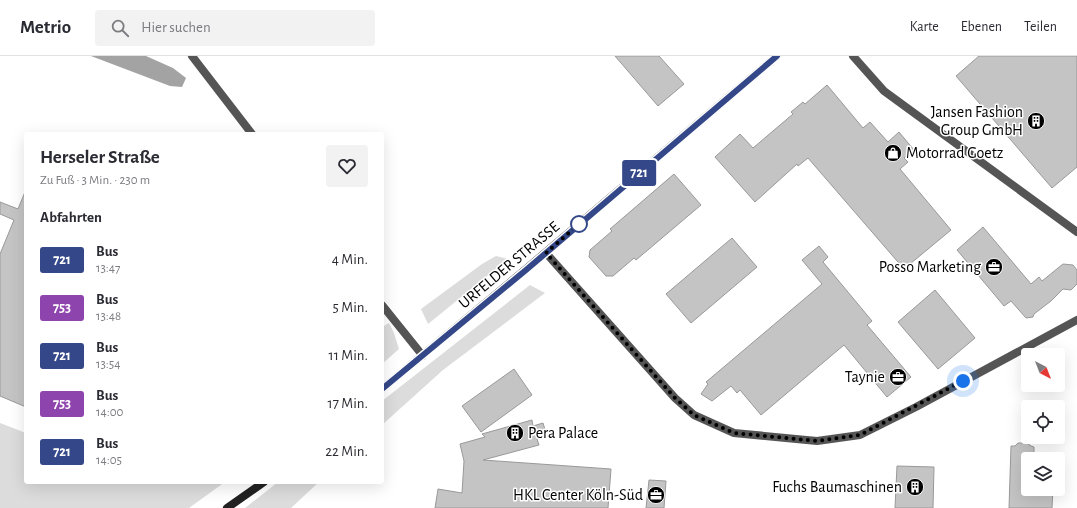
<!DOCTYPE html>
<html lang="de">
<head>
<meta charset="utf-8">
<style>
  body { margin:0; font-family:"Alegreya Sans",sans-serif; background:#f2f2f3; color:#2b2b33; height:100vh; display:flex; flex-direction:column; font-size:15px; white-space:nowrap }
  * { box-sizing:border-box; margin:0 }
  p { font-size:13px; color:#7c7c81 }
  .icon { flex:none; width:22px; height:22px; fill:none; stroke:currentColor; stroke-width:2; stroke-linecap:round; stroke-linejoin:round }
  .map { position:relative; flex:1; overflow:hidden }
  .drawer { position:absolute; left:24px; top:76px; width:360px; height:352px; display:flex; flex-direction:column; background:#fff; border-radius:4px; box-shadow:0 4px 16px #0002 }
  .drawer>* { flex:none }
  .badge { padding:0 8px; border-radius:3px; font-size:14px; line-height:26px }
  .needle { width:26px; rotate:138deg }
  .fabs { position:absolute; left:1021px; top:292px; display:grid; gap:8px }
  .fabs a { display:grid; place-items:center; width:44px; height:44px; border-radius:4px; background:#fff; box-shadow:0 4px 16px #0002; font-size:20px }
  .you { position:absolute; width:20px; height:20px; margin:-10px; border:3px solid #fff; border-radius:50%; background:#1a73e8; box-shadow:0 0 0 6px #1a73e833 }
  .map>.badge { position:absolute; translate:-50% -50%; box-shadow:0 0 0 2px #fff }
  h2 { padding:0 16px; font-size:15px; line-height:36px }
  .round { display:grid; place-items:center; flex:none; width:42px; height:42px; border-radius:4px; background:#f2f2f3 }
  .summary { display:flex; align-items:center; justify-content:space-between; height:68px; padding:0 16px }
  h1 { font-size:19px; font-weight:600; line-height:30px }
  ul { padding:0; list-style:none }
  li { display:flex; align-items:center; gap:12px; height:48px; padding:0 16px }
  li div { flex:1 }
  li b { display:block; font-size:15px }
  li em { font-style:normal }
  li .badge { min-width:44px; font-weight:700; text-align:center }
  header { display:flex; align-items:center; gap:24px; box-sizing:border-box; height:56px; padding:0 20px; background:#fff; border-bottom:1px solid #e1e1e2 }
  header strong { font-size:19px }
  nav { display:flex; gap:22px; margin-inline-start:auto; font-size:14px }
  .search { width:280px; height:36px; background:#f2f2f3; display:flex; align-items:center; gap:10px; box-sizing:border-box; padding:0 14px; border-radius:4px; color:#7c7c81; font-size:15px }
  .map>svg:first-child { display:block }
</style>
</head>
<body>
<header>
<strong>Metrio</strong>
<div class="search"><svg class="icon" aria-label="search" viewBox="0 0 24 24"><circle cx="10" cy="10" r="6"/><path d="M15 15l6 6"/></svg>Hier suchen</div>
<nav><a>Karte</a><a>Ebenen</a><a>Teilen</a></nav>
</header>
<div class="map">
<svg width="1077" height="452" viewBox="0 0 1077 452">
  <rect width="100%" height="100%" fill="#fff"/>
  <g fill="#dcdcdc">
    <polygon points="496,200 508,203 428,268 421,253 482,208"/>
    <polygon points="530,229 545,237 443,314 382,369 382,345"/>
    <polygon points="389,267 394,277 399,293 382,308 382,271"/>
    <polygon points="0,367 26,377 26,426 225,426 189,452 0,452"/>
    <polygon points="278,426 319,426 291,452 245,452"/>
  </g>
  <polygon fill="#a3a3a3" points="91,0 146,0 173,12 186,22 182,31 170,30"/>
  <g fill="#c4c4c4" stroke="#999">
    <polygon points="615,0 659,0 684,28 658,50"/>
    <polygon points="979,0 1077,0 1077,111 1052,132 956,20"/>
    <polygon points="827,29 863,72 870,66 888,86 899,76 914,94 904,102 908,106 900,113 951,174 904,213 808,102 798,110 797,108 755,146 715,101 740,78 753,92 793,58 791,56 803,46 805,48"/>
    <polygon points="674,118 701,149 636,204 634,202 613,220 606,220 589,201 590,194 612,175 610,173"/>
    <polygon points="25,136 26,136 26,351 0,340 0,198 14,164 0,158 0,146 18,153"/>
    <polygon points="983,171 1031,228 1039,221 1042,225 1063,208 1073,209 1077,214 1077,228 1071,234 1063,233 1051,245 1034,258 1033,261 1026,262 1011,245 1004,250 957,194"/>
    <polygon points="732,182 757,211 691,267 666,238"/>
    <polygon points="819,190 828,201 823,206 872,265 867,269 911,321 887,341 844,289 761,359 740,334 737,337 731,330 712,345 701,338 708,328 706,326 822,228 802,204"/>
    <polygon points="935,234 975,282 938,313 898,266"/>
    <polygon points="514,313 532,339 481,376 462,350"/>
    <polygon points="532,364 533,370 543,367 547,380 537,383 539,389 483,404 611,413 608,452 435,452 438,433 462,437 464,405 460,388 485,381 482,378"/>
    <polygon points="1018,387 1027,387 1031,390 1034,391 1034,403 1028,403 1028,433 1053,433 1052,452 1009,452 1011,390 1015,390"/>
    <polygon points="897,410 934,411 933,452 895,452"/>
    <polygon points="649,424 666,425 664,452 646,452"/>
  </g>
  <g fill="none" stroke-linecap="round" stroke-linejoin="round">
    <g stroke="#555" stroke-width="8">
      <polyline points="192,0 252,78"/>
      <polyline points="853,0 884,35 1077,176"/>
      <polyline points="546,197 675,342 694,359 734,377 817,385 860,379 916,351 1077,264"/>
      <polyline points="382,249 423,300"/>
    </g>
    <g stroke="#222" stroke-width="8">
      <polyline points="382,333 526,213 777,0"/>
      <polyline points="227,452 264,426"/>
    </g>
  </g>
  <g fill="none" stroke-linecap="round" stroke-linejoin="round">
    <defs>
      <polyline id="line" points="382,333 526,214 777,0"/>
    </defs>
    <use href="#line" stroke="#fff" stroke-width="9"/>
    <use href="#line" stroke="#344889" stroke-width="6"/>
    <polyline stroke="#000" stroke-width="4" stroke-dasharray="0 7.2" points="579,168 546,197 675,342 694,359 734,377 817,385 860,379 963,325"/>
  </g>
  <defs>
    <symbol id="building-disc" viewBox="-11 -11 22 22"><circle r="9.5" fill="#000" stroke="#fff"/><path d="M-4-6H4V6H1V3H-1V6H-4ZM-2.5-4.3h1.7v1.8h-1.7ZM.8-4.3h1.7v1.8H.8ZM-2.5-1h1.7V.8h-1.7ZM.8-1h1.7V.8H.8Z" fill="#fff"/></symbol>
    <symbol id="shop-disc" viewBox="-11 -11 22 22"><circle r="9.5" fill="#000" stroke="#fff"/><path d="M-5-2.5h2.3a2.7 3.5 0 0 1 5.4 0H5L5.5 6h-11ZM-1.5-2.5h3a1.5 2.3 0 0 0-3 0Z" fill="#fff"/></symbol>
    <symbol id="office-disc" viewBox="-11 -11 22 22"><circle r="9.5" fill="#000" stroke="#fff"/><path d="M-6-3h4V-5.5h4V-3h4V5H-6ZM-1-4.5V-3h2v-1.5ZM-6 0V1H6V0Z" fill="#fff"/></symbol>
  </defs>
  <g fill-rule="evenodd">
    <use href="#building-disc" x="1026" y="55" width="20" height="20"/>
    <use href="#shop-disc" x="883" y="87" width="20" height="20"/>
    <use href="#office-disc" x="984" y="201" width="20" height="20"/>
    <use href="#office-disc" x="888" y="311" width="20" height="20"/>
    <use href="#building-disc" x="505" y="367" width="20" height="20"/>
    <use href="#building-disc" x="905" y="421" width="20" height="20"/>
    <use href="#office-disc" x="646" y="429" width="20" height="20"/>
  </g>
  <circle fill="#fff" stroke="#344889" stroke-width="2" cx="579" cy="168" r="8"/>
  <g text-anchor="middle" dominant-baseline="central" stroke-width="3" stroke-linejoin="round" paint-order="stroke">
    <g font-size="16" fill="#000" stroke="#fff" text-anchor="end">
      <text x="1023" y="56">Jansen Fashion<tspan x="1023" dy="18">Group GmbH</tspan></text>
      <text x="906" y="97" text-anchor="start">Motorrad Goetz</text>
      <text x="981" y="211">Posso Marketing</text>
      <text x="885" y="321">Taynie</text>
      <text x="528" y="377" text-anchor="start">Pera Palace</text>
      <text x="902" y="431">Fuchs Baumaschinen</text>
      <text x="643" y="439">HKL Center Köln-Süd</text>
    </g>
    <g font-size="16" fill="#000" stroke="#fff">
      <text transform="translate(509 209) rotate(-40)">URFELDER STRASSE</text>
    </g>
  </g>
</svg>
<div class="fabs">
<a><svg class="needle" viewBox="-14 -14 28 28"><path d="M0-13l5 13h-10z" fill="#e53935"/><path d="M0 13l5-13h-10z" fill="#7c7c81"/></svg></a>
<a><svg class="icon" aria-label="locate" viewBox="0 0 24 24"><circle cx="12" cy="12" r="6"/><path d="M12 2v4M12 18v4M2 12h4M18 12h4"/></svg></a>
<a><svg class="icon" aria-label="layers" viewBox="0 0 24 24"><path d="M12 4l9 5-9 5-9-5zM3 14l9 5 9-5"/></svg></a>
</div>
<div class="you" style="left:963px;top:325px"></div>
<b class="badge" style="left:639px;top:117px;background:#344889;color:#fff">721</b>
<section class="drawer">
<div class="summary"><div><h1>Herseler Straße</h1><p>Zu Fuß · 3 Min. · 230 m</p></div><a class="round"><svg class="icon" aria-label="heart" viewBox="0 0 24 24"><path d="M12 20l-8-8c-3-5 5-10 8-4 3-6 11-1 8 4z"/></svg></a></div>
<h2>Abfahrten</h2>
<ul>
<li><span class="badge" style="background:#344889;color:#fff">721</span><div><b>Bus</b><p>13:47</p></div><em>4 Min.</em></li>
<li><span class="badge" style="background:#8e44ad;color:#fff">753</span><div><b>Bus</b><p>13:48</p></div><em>5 Min.</em></li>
<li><span class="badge" style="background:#344889;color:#fff">721</span><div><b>Bus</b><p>13:54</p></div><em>11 Min.</em></li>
<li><span class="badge" style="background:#8e44ad;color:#fff">753</span><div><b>Bus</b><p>14:00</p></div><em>17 Min.</em></li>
<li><span class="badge" style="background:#344889;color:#fff">721</span><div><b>Bus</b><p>14:05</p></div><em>22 Min.</em></li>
</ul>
</section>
</div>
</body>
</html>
